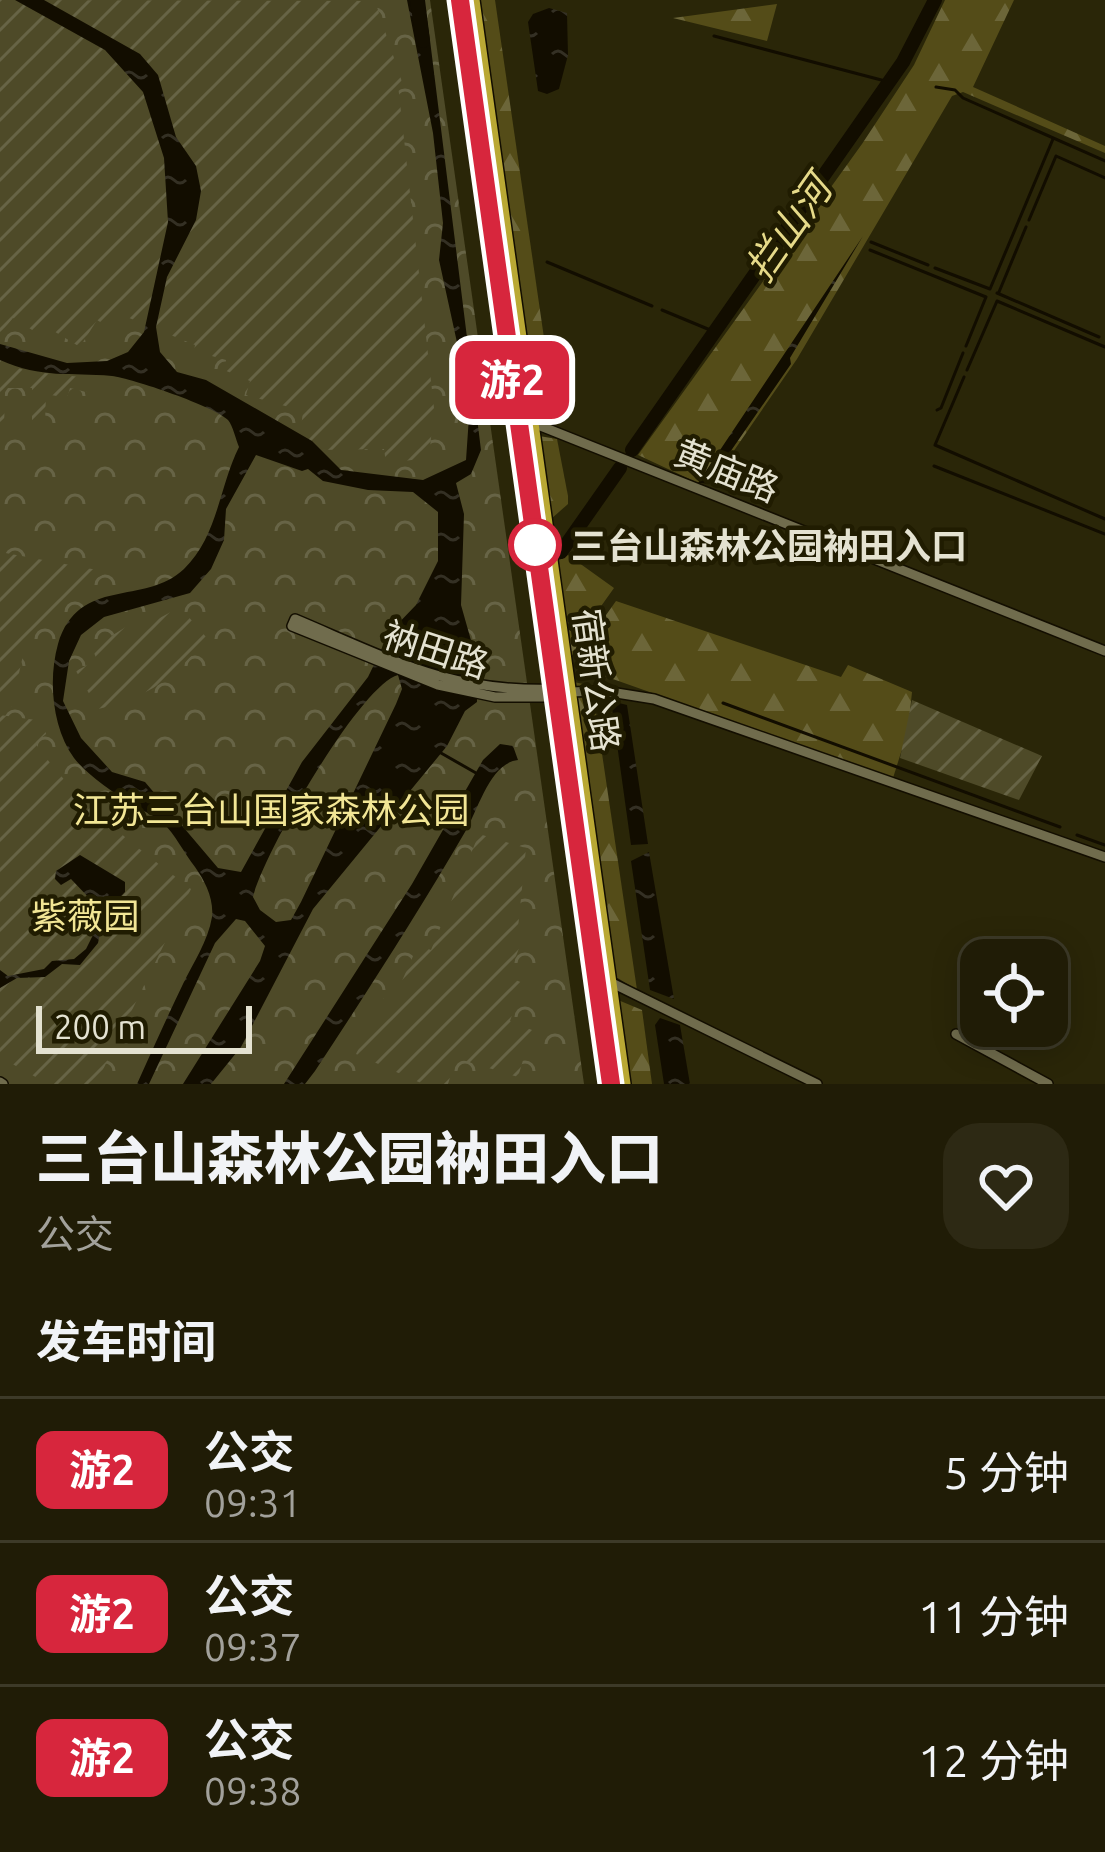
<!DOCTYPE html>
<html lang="zh">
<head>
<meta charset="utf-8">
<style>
  body { margin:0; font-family:Ubuntu,"Noto Sans SC",sans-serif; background:#2d2914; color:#f1f3f6; height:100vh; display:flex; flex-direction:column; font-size:45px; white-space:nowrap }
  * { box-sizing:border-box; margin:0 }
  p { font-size:39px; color:#a2a19b }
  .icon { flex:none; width:66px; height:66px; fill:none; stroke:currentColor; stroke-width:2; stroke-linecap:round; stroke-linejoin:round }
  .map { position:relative; height:1084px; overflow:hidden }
  .drawer { display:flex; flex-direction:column; background:#201c06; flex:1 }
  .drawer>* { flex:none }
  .badge { padding:0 24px; border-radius:18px; font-size:42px; line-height:78px }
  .fabs { position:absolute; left:960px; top:939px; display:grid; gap:24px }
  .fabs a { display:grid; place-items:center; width:108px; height:108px; border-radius:24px; background:#201c06; box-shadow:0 6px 30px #0003,0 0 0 3px #3d3a28; font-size:60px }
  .scale { position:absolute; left:36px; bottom:30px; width:216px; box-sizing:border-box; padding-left:12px; border:6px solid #e4e2d1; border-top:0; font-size:33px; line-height:42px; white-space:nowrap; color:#e4e2d1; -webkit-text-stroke:9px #201c01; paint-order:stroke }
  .map>.badge { position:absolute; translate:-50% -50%; box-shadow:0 0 0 6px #fff }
  h2 { padding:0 36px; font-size:45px; line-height:108px }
  .round { display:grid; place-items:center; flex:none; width:126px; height:126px; border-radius:36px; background:#2d2914 }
  .headline { display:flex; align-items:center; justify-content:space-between; height:204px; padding:0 36px }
  h1 { font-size:57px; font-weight:800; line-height:90px }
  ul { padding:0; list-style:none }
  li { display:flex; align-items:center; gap:36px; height:144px; padding:0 36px; border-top:3px solid #3d3a28 }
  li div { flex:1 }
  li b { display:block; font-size:45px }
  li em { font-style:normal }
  li .badge { min-width:132px; font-weight:700; text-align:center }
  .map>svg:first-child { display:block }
</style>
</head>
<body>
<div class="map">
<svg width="1105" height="1084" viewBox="0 0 1105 1084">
  <defs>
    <pattern id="forest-firs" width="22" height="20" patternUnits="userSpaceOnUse" patternTransform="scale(3)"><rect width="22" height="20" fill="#544c18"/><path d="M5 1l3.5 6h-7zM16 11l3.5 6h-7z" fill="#6c6639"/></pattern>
    <pattern id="park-crowns" width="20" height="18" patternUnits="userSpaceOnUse" patternTransform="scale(3)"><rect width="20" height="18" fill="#4e4a28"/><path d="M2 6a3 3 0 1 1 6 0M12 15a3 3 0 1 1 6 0" fill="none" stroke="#676446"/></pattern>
    <pattern id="garden-furrows" width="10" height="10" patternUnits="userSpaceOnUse" patternTransform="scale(3)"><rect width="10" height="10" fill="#4e4a28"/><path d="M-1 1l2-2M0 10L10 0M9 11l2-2" fill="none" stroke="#676446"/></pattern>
    <pattern id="water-ripples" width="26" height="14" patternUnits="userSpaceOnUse" patternTransform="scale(3)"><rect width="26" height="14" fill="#120d00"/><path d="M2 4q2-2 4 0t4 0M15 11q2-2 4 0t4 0" fill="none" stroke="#343024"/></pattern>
  </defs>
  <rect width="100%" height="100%" fill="#2a2608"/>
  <g fill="url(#forest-firs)">
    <polygon points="476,0 495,0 553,400 550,411 537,410 533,403"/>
    <polygon points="945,0 1014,0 973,87 1105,146 1105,153 963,92 952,96 797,359 711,484 698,483 638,455 862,144 914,65"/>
    <polygon points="777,4 767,41 673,18"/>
    <polygon points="539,436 557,439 568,496 568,504 551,519"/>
    <polygon points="568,555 614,588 579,637 589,639 616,601 841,677 848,665 912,692 908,730 893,778 593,672 597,664 571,654 569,630 578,618 565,627 556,562"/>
    <polygon points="574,682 592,686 637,990 616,977"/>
    <polygon points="618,1000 642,1010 652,1084 629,1084"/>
  </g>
  <polygon fill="url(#park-crowns)" points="0,0 430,0 584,1084 0,1084"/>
  <g fill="url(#garden-furrows)">
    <polygon points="0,0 375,1 402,82 398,85 434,408 429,458 386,463 384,449 319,450 300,436 303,411 246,395 250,381 224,370 226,360 194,351 195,345 117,313 110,328 97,320 80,347 52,330 45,338 13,318 0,334"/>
    <polygon points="0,360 26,371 90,378 86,392 70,388 67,398 46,394 45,423 32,423 32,388 5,388 4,430 0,430"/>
    <path d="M 0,552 L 108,572 C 71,591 35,618 22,660 C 18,676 16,692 11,707 L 0,706 Z"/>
    <path d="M 180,607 L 206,637 C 179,676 145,699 98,709 L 76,671 L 97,660 L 92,648 L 150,612 L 156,620 Z"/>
    <polygon points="912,700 1042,756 1019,800 900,758"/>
    <path d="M 0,715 L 43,721 L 46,734 L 35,743 C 79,805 132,843 191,889 L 96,1084 L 48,1084 L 0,1057 Z"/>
    <polygon points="479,834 526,848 518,928 526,930 508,977 523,983 510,1021 532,1030 518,1077 456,1058 448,1084 423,1084 356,1054 384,998 393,1001 418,945 431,950"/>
  </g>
  <g fill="url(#water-ripples)" fill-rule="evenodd">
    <path d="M 15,0 L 44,0 L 140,54 L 158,75 L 176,137 L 196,166 L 201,191 L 196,220 L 167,277 L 156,327 L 160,352 L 177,372 L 206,380 L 312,441 L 341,470 L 423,480 L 466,460 L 470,402 L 439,260 L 443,223 L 433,133 L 407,0 L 413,0 L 418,31 L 424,23 L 420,0 L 425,0 L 481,450 L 471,474 L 456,483 L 464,514 L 461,605 L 476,658 L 477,702 L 465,711 L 447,746 L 313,909 L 241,1047 L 211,1084 L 183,1084 L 260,961 L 265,946 L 245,921 L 236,919 L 215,943 L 149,1084 L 137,1084 C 152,1051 167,1017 183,984 C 193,963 208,941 212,917 C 214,899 205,881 195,867 C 184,853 175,834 163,823 C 154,815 141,810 131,804 C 113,792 87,775 74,758 C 52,728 48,679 58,644 C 79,575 144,607 184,569 C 218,536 219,487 239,447 C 236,440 233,426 228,420 C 216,407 131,378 112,376 C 69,372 43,379 0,360 L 0,344 L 67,363 L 107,361 L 128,352 L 144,332 L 168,222 L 164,158 L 143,92 L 105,50 ZM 256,455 L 302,471 L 308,469 L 323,481 L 368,490 L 413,492 L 438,512 L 438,561 L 416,605 L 390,632 L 368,677 L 302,762 L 241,872 L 218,868 L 145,782 L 112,772 L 81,738 L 63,701 L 69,661 L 81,635 L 104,617 L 190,593 L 211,569 L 224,540 L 226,509 ZM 398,675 L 402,689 L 396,704 L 301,902 L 291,920 L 276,922 L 260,910 L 253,897 C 262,856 360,685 398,675 Z"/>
    <polygon points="549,8 567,13 568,55 559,89 547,94 538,91 528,22 533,14"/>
    <polygon points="863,236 790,358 791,364 708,484 698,483"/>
    <polygon points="611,701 627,705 648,844 631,845"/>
    <path d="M 500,744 L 513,746 L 518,760 C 490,763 479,808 465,832 C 418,913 367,992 315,1071 L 305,1084 L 284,1084 L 412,884 L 483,760 Z"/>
    <polygon points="649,852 674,999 650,990 631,861"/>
    <polygon points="80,855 125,882 125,892 104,914 98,943 80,965 62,964 45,977 17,978 0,988 0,970 8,976 44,969 52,961 74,959 86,949 94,933 90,899 71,879 61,885 55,879 56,871"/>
    <polygon points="660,1018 680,1025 690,1084 664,1084 655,1025"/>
  </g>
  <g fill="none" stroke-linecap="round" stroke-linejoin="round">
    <g stroke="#120d00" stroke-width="3">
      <polyline points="714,36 889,82"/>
      <polyline points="936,87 955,90 963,98 1105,161"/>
      <polyline points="1029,220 1056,156 1105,178"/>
      <polyline points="871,242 928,265"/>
      <polyline points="870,250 986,297 966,346"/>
      <polyline points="547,262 652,306"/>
      <polyline points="935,268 990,289 1053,139"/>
      <polyline points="999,292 1026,227"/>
      <polyline points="997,293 1099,337"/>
      <polyline points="662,310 715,332"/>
      <polyline points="967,370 997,301 1105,347"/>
      <polyline points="964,377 935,445 1105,519"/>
      <polyline points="937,410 941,408 963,353"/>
      <polyline points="934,466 1105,534"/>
      <polyline points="723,703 1060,827"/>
      <polyline points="441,753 476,773"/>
      <polyline points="1077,835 1105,845"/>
    </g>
    <g stroke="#120d00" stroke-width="14">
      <polyline points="417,0 423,41"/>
      <polyline points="632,450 903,62 935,0"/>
      <polyline points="561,552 620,468"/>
    </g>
    <defs>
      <g id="street">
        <polyline points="528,421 1105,651"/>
        <path d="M 556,689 C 450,693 390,659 295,619 L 292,626 L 438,685 L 495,697 L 562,697"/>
        <polyline points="568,692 604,691 654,699 1105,857"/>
        <polyline points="608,981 817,1084"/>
        <polyline points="956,1034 1048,1084"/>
        <polyline points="0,1082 3,1084"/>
      </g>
      <g id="highway">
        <polyline points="460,0 611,1084"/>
        <polyline points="472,0 623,1084"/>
      </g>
    </defs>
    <use href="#street" stroke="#130e00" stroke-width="12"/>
    <use href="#highway" stroke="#130e00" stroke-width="18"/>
    <use href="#street" stroke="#706c4d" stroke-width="9"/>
    <use href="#highway" stroke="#b9a834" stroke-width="15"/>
  </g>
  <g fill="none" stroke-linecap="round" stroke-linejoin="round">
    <defs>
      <polyline id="line" points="460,0 611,1084"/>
    </defs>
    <use href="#line" stroke="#fff" stroke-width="27"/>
    <use href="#line" stroke="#d7263d" stroke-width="18"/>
  </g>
  <circle fill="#fff" stroke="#d7263d" stroke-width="6" cx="535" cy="545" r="24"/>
  <g text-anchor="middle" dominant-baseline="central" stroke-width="9" stroke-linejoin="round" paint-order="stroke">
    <g font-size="36" fill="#e4e2d1" stroke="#201c01">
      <text transform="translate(727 470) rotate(22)">黄庙路</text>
      <text transform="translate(436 649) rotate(18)">衲田路</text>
      <text transform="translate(597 680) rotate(82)">宿新公路</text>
    </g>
    <g font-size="36" font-weight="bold" fill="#e4e2d1" stroke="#201c01" text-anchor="start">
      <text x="571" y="545">三台山森林公园衲田入口</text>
    </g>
    <g font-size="36" fill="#f2e695" stroke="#201c01">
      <text x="271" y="809">江苏三台山国家森林公园</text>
      <text x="85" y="915">紫薇园</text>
    </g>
    <g font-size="39" font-style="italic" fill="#e6da89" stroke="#201c01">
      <text transform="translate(788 228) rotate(-55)">拦山河</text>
    </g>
  </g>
</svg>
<div class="fabs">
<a><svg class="icon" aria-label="locate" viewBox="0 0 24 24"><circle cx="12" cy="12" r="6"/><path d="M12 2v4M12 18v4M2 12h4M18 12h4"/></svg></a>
</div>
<div class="scale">200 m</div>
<b class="badge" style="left:512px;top:380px;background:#d7263d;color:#fff">游2</b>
</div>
<section class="drawer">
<div class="headline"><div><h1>三台山森林公园衲田入口</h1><p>公交</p></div><a class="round"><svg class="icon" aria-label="heart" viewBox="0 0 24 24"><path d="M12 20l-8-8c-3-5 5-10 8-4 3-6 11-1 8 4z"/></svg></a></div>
<h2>发车时间</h2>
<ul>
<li><span class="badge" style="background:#d7263d;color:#fff">游2</span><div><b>公交</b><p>09:31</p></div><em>5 分钟</em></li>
<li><span class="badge" style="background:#d7263d;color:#fff">游2</span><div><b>公交</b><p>09:37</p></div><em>11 分钟</em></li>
<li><span class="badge" style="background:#d7263d;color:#fff">游2</span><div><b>公交</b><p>09:38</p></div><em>12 分钟</em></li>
</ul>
</section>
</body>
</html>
